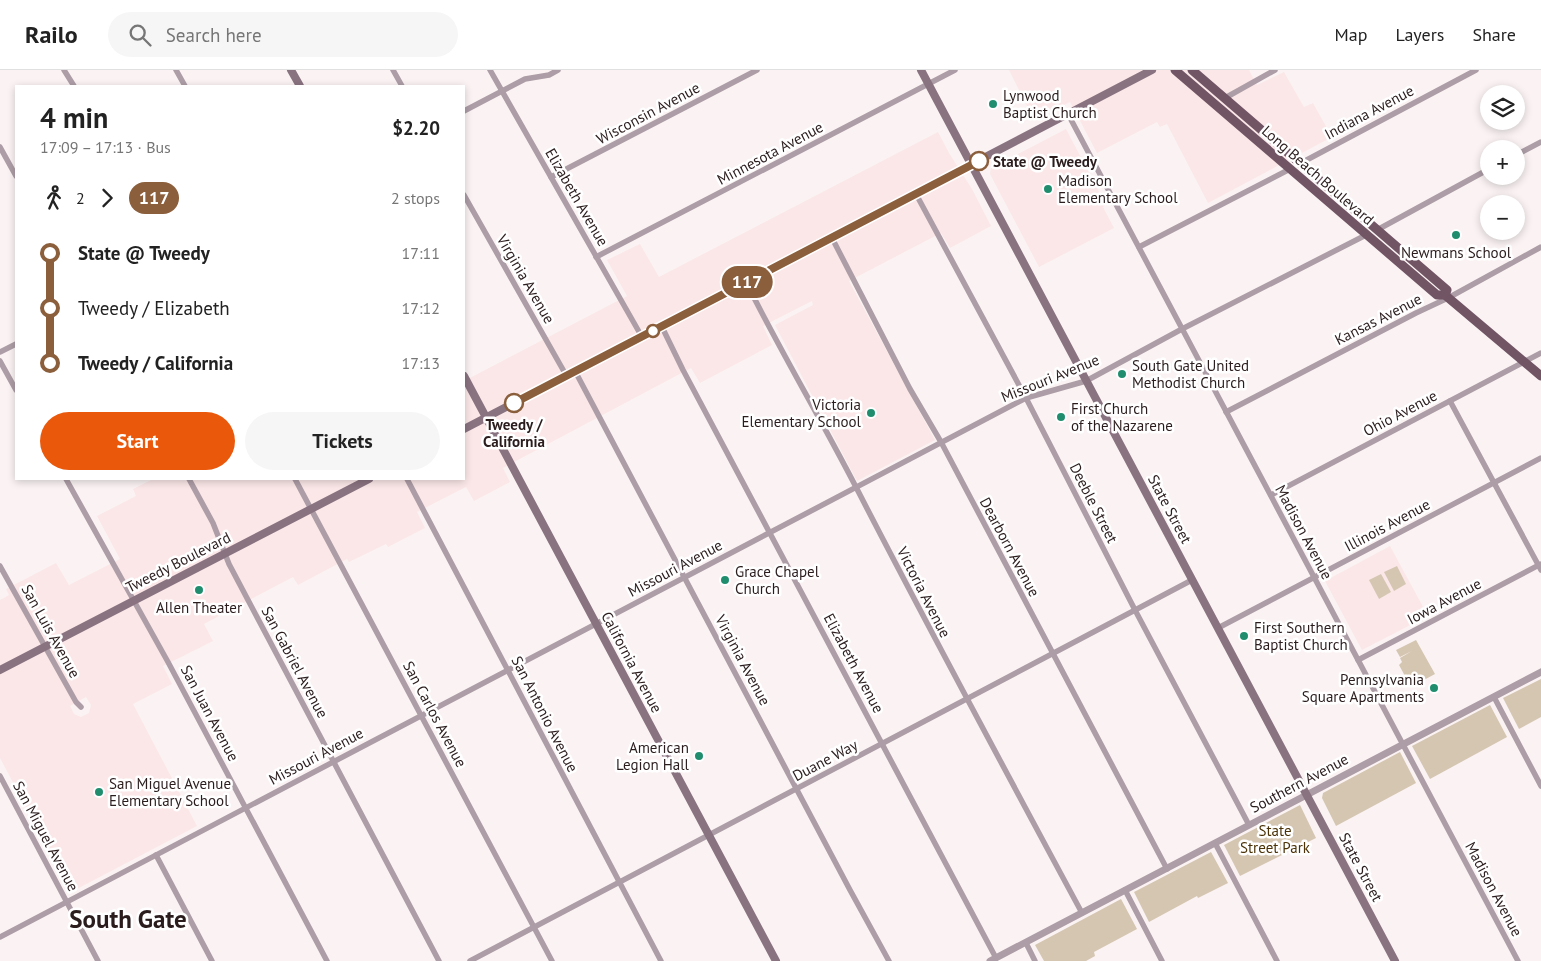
<!DOCTYPE html>
<html lang="en">
<head>
<meta charset="utf-8">
<style>
  body { margin:0; font-family:"PT Sans",sans-serif; background:#f6f6f6; color:#222; height:100vh; display:flex; flex-direction:column; font-size:19px; white-space:nowrap }
  * { box-sizing:border-box; margin:0 }
  p { font-size:16px; color:#767676 }
  .icon { flex:none; width:28px; height:28px; fill:none; stroke:currentColor; stroke-width:2; stroke-linecap:round; stroke-linejoin:round }
  .map { position:relative; flex:1; overflow:hidden }
  .panel { position:absolute; left:15px; top:15px; width:450px; height:395px; display:flex; flex-direction:column; background:#fff; border-radius:0px; box-shadow:0 2px 8px #0003 }
  .panel>* { flex:none }
  .badge { padding:0 10px; border-radius:16px; font-size:18px; line-height:32px }
  .buttons { position:absolute; left:1480px; top:15px; display:grid; gap:10px }
  .buttons a { display:grid; place-items:center; width:45px; height:45px; border-radius:50%; background:#fff; box-shadow:0 2px 8px #0003; font-size:25px }
  .map>.badge { position:absolute; translate:-50% -50%; box-shadow:0 0 0 2px #fff }
  .legs { display:flex; align-items:center; gap:8px; height:55px; padding:0 25px; font-size:16px }
  .legs p { margin-inline-start:auto }
  .summary { display:flex; align-items:center; justify-content:space-between; height:85px; padding:0 25px }
  h1 { font-size:28px; font-weight:600; line-height:38px }
  .action { display:flex; gap:10px; margin-top:auto; padding:10px 25px }
  .action a { flex:1; height:58px; border-radius:30px; background:#ea580c; color:#fff; font-size:20px; font-weight:600; line-height:58px; text-align:center }
  .action a+a { background:#f6f6f6; color:#222 }
  ul { padding:0 25px; list-style:none }
  li { display:flex; align-items:center; gap:18px; height:55px; font-size:19px }
  li i { display:grid; place-items:center; width:8px; height:100%; margin:0 6px; background:currentColor }
  li i::after { content:''; width:12px; height:12px; margin:-6px; border:4px solid; border-radius:50%; background:#fff }
  li p { margin-inline-start:auto }
  li:first-child i { background:linear-gradient(#0000 50%,currentColor 0) }
  li:last-child i { background:linear-gradient(currentColor 50%,#0000 0) }
  header { display:flex; align-items:center; gap:30px; box-sizing:border-box; height:70px; padding:0 25px; background:#fff; border-bottom:1px solid #e0e0e0 }
  header strong { font-size:24px }
  nav { display:flex; gap:28px; margin-inline-start:auto; font-size:18px }
  .search { width:350px; height:45px; background:#f6f6f6; display:flex; align-items:center; gap:12px; box-sizing:border-box; padding:0 18px; border-radius:28px; color:#767676; font-size:19px }
  .map>svg:first-child { display:block }
</style>
</head>
<body>
<header>
<strong>Railo</strong>
<div class="search"><svg class="icon" aria-label="search" viewBox="0 0 24 24"><circle cx="10" cy="10" r="6"/><path d="M15 15l6 6"/></svg>Search here</div>
<nav><a>Map</a><a>Layers</a><a>Share</a></nav>
</header>
<div class="map">
<svg width="1541" height="891" viewBox="0 0 1541 891">
  <rect width="100%" height="100%" fill="#fbf3f3"/>
  <g fill="#fbe7e8" fill-rule="evenodd">
    <polygon points="1009,0 1249,0 1257,15 1284,2 1304,37 1313,33 1332,67 1208,133 1167,54 1160,57 1157,52 1097,83 1070,32 1034,50"/>
    <polygon points="1066,59 1106,135 1103,137 1114,158 1039,197 990,104 991,98"/>
    <path d="M 938,62 L 949,83 L 972,119 L 991,156 L 950,178 L 941,163 L 849,211 L 935,370 L 857,411 L 775,255 L 813,235 L 812,231 L 763,256 L 772,275 L 700,313 L 691,298 L 503,398 L 510,412 L 474,431 L 466,417 L 417,442 L 425,458 L 388,477 L 386,474 L 349,492 L 347,489 L 298,515 L 293,507 L 204,554 L 213,571 L 163,596 L 172,614 L 133,634 L 197,756 L 75,820 L 69,818 L 0,688 L 0,530 L 9,525 L 6,519 L 56,493 L 69,515 L 120,489 L 97,446 L 136,426 L 133,419 L 153,409 L 464,409 L 464,311 L 627,226 L 607,190 L 640,174 L 659,207 ZM 86,627 L 91,635 L 89,643 L 81,647 L 74,644 L 70,636 Z"/>
    <polygon points="1390,476 1428,546 1362,580 1325,511"/>
  </g>
  <g fill="#d5c6b2">
    <polygon points="1397,496 1406,514 1394,521 1384,502"/>
    <polygon points="1381,504 1391,522 1379,529 1369,510"/>
    <polygon points="1416,570 1435,604 1411,617 1399,595 1402,592 1400,588 1412,581 1400,587 1396,580"/>
    <polygon points="1541,609 1541,647 1519,659 1503,628"/>
    <polygon points="1490,635 1507,667 1430,709 1412,676"/>
    <polygon points="1400,682 1416,713 1336,756 1322,728 1323,723"/>
    <polygon points="1300,735 1316,768 1240,806 1224,775"/>
    <polygon points="1211,782 1228,813 1198,828 1197,826 1149,852 1134,822"/>
    <polygon points="1121,829 1137,859 1094,882 1095,886 1086,891 1044,891 1035,875"/>
  </g>
  <g fill="none" stroke-linecap="round" stroke-linejoin="round">
    <g stroke="#ad9da6" stroke-width="5.5">
      <polyline points="64,0 74,16"/>
      <polyline points="176,0 185,16"/>
      <polyline points="393,0 402,16"/>
      <polyline points="490,0 642,267"/>
      <polyline points="1225,28 1275,0"/>
      <polyline points="464,41 525,9 549,5 558,0"/>
      <polyline points="1068,44 1518,891"/>
      <polyline points="0,77 16,106"/>
      <polyline points="1516,85 1541,72"/>
      <polyline points="1301,93 1476,0"/>
      <polyline points="551,107 757,0"/>
      <polyline points="916,124 1026,328 1135,540 1249,755"/>
      <polyline points="464,125 566,305"/>
      <polyline points="1377,160 1489,99"/>
      <polyline points="832,168 910,319 941,372 1167,799"/>
      <polyline points="1139,177 1290,99"/>
      <polyline points="596,187 955,0"/>
      <path d="M 746,212 C 781,282 821,349 857,419 C 930,561 1006,702 1082,843"/>
      <polyline points="662,257 683,300 996,888"/>
      <polyline points="0,282 16,274"/>
      <polyline points="0,291 16,320"/>
      <polyline points="575,301 850,820 889,891"/>
      <polyline points="1450,331 1541,500"/>
      <polyline points="1226,342 1416,243 1448,228 1541,177"/>
      <polyline points="66,409 168,592 327,891"/>
      <polyline points="189,409 213,453 229,494 439,891"/>
      <polyline points="295,409 552,891"/>
      <polyline points="407,409 661,891"/>
      <polyline points="1271,425 1541,283"/>
      <polyline points="0,496 76,632 81,637"/>
      <polyline points="1218,558 1541,388"/>
      <polyline points="1358,590 1541,494"/>
      <polyline points="1494,627 1541,716"/>
      <polyline points="0,706 98,891"/>
      <polyline points="1215,773 1277,891"/>
      <polyline points="156,785 212,891"/>
      <polyline points="1125,820 1162,891"/>
      <polyline points="0,867 1026,328 1086,311 1182,259 1366,165"/>
      <polyline points="1026,873 1035,891"/>
      <polyline points="470,891 1192,510"/>
    </g>
    <polyline stroke="#ad9da6" stroke-width="7" points="990,891 1541,602"/>
    <g stroke="#8a7380" stroke-width="8">
      <polyline points="291,0 300,16"/>
      <polyline points="921,0 1395,891"/>
      <polyline points="464,306 776,891"/>
      <polyline points="464,359 1152,0"/>
      <polyline points="0,600 369,409"/>
    </g>
    <g stroke="#715565" stroke-width="9">
      <polyline points="1175,0 1437,225 1445,225 1541,306"/>
      <polyline points="1192,0 1447,220 1445,225"/>
    </g>
  </g>
  <g fill="none" stroke-linecap="round" stroke-linejoin="round">
    <defs>
      <polyline id="line-1" points="514,333 979,91"/>
    </defs>
    <use href="#line-1" stroke="#fff" stroke-width="11"/>
    <use href="#line-1" stroke="#8b5e3c" stroke-width="8"/>
  </g>
  <g fill="#208e6e" stroke="#fff" stroke-width="2">
    <circle cx="993" cy="34" r="5"/>
    <circle cx="1048" cy="119" r="5"/>
    <circle cx="1456" cy="165" r="5"/>
    <circle cx="1122" cy="304" r="5"/>
    <circle cx="871" cy="343" r="5"/>
    <circle cx="1061" cy="347" r="5"/>
    <circle cx="725" cy="510" r="5"/>
    <circle cx="199" cy="520" r="5"/>
    <circle cx="1244" cy="566" r="5"/>
    <circle cx="1434" cy="618" r="5"/>
    <circle cx="699" cy="686" r="5"/>
    <circle cx="99" cy="722" r="5"/>
  </g>
  <g fill="#fff" stroke="#8b5e3c" stroke-width="2.5">
    <circle cx="979" cy="91" r="9"/>
    <circle cx="653" cy="261" r="6"/>
    <circle cx="514" cy="333" r="9"/>
  </g>
  <g text-anchor="middle" dominant-baseline="central" stroke-width="5" stroke-linejoin="round" paint-order="stroke">
    <g font-size="15" fill="#2b1d1e" stroke="#fff" text-anchor="start">
      <text x="1003" y="25">Lynwood<tspan x="1003" dy="17">Baptist Church</tspan></text>
      <text x="1058" y="110">Madison<tspan x="1058" dy="17">Elementary School</tspan></text>
      <text x="1456" y="182" text-anchor="middle">Newmans School</text>
      <text x="1132" y="295">South Gate United<tspan x="1132" dy="17">Methodist Church</tspan></text>
      <text x="861" y="334" text-anchor="end">Victoria<tspan x="861" dy="17">Elementary School</tspan></text>
      <text x="1071" y="338">First Church<tspan x="1071" dy="17">of the Nazarene</tspan></text>
      <text x="735" y="501">Grace Chapel<tspan x="735" dy="17">Church</tspan></text>
      <text x="199" y="537" text-anchor="middle">Allen Theater</text>
      <text x="1254" y="557">First Southern<tspan x="1254" dy="17">Baptist Church</tspan></text>
      <text x="1424" y="609" text-anchor="end">Pennsylvania<tspan x="1424" dy="17">Square Apartments</tspan></text>
      <text x="689" y="677" text-anchor="end">American<tspan x="689" dy="17">Legion Hall</tspan></text>
      <text x="109" y="713">San Miguel Avenue<tspan x="109" dy="17">Elementary School</tspan></text>
    </g>
    <g font-size="15" fill="#2b1d1e" stroke="#fff">
      <text transform="translate(1369 42) rotate(-28)">Indiana Avenue</text>
      <text transform="translate(648 43) rotate(-28)">Wisconsin Avenue</text>
      <text transform="translate(770 83) rotate(-28)">Minnesota Avenue</text>
      <text transform="translate(1318 105) rotate(41)">Long Beach Boulevard</text>
      <text transform="translate(577 127) rotate(60)">Elizabeth Avenue</text>
      <text transform="translate(526 209) rotate(60)">Virginia Avenue</text>
      <text transform="translate(1378 249) rotate(-27)">Kansas Avenue</text>
      <text transform="translate(1050 308) rotate(-22)">Missouri Avenue</text>
      <text transform="translate(1400 343) rotate(-28)">Ohio Avenue</text>
      <text transform="translate(1094 433) rotate(63)">Deeble Street</text>
      <text transform="translate(1170 439) rotate(62)">State Street</text>
      <text transform="translate(1387 455) rotate(-28)">Illinois Avenue</text>
      <text transform="translate(1304 462) rotate(62)">Madison Avenue</text>
      <text transform="translate(1010 477) rotate(62)">Dearborn Avenue</text>
      <text transform="translate(178 492) rotate(-27)">Tweedy Boulevard</text>
      <text transform="translate(675 498) rotate(-28)">Missouri Avenue</text>
      <text transform="translate(924 522) rotate(63)">Victoria Avenue</text>
      <text transform="translate(1444 531) rotate(-28)">Iowa Avenue</text>
      <text transform="translate(51 561) rotate(61)">San Luis Avenue</text>
      <text transform="translate(743 590) rotate(62)">Virginia Avenue</text>
      <text transform="translate(295 592) rotate(62)">San Gabriel Avenue</text>
      <text transform="translate(632 592) rotate(62)">California Avenue</text>
      <text transform="translate(854 593) rotate(62)">Elizabeth Avenue</text>
      <text transform="translate(210 643) rotate(62)">San Juan Avenue</text>
      <text transform="translate(435 644) rotate(62)">San Carlos Avenue</text>
      <text transform="translate(545 644) rotate(63)">San Antonio Avenue</text>
      <text transform="translate(316 686) rotate(-28)">Missouri Avenue</text>
      <text transform="translate(825 690) rotate(-28)">Duane Way</text>
      <text transform="translate(1299 713) rotate(-28)">Southern Avenue</text>
      <text transform="translate(46 766) rotate(62)">San Miguel Avenue</text>
      <text transform="translate(1361 797) rotate(62)">State Street</text>
      <text transform="translate(1494 819) rotate(62)">Madison Avenue</text>
    </g>
    <g font-size="15" font-weight="bold" fill="#2b1d1e" stroke="#fff" text-anchor="start">
      <text x="993" y="91">State @ Tweedy</text>
      <text x="514" y="354" text-anchor="middle">Tweedy /<tspan x="514" dy="17">California</tspan></text>
    </g>
    <g font-size="15" fill="#4b3207" stroke="#fff">
      <text x="1275" y="760">State<tspan x="1275" dy="17">Street Park</tspan></text>
    </g>
    <g font-size="25" font-weight="bold" fill="#2b1d1e" stroke="#fff">
      <text x="128" y="849">South Gate</text>
    </g>
  </g>
</svg>
<div class="buttons">
<a><svg class="icon" aria-label="layers" viewBox="0 0 24 24"><path d="M12 4l9 5-9 5-9-5zM3 14l9 5 9-5"/></svg></a>
<a>+</a>
<a>−</a>
</div>
<b class="badge" style="left:747px;top:212px;background:#8b5e3c;color:#fff">117</b>
<section class="panel">
<div class="summary"><div><h1>4 min</h1><p>17:09 – 17:13 · Bus</p></div><b>$2.20</b></div>
<div class="legs"><svg class="icon" aria-label="walk" viewBox="0 0 24 24"><circle cx="13" cy="4" r="2"/><path d="M13 8l-2 6 4 7M11 14l-3 7M7 12l3-4h3l4 4"/></svg>2<svg class="icon" aria-label="forward" viewBox="0 0 24 24"><path d="M9 5l7 7-7 7"/></svg><b class="badge" style="background:#8b5e3c;color:#fff">117</b><p>2 stops</p></div>
<ul>
<li><i style="color:#8b5e3c"></i><b>State @ Tweedy</b><p>17:11</p></li>
<li><i style="color:#8b5e3c"></i><span>Tweedy / Elizabeth</span><p>17:12</p></li>
<li><i style="color:#8b5e3c"></i><b>Tweedy / California</b><p>17:13</p></li>
</ul>
<div class="action"><a>Start</a><a>Tickets</a></div>
</section>
</div>
</body>
</html>
